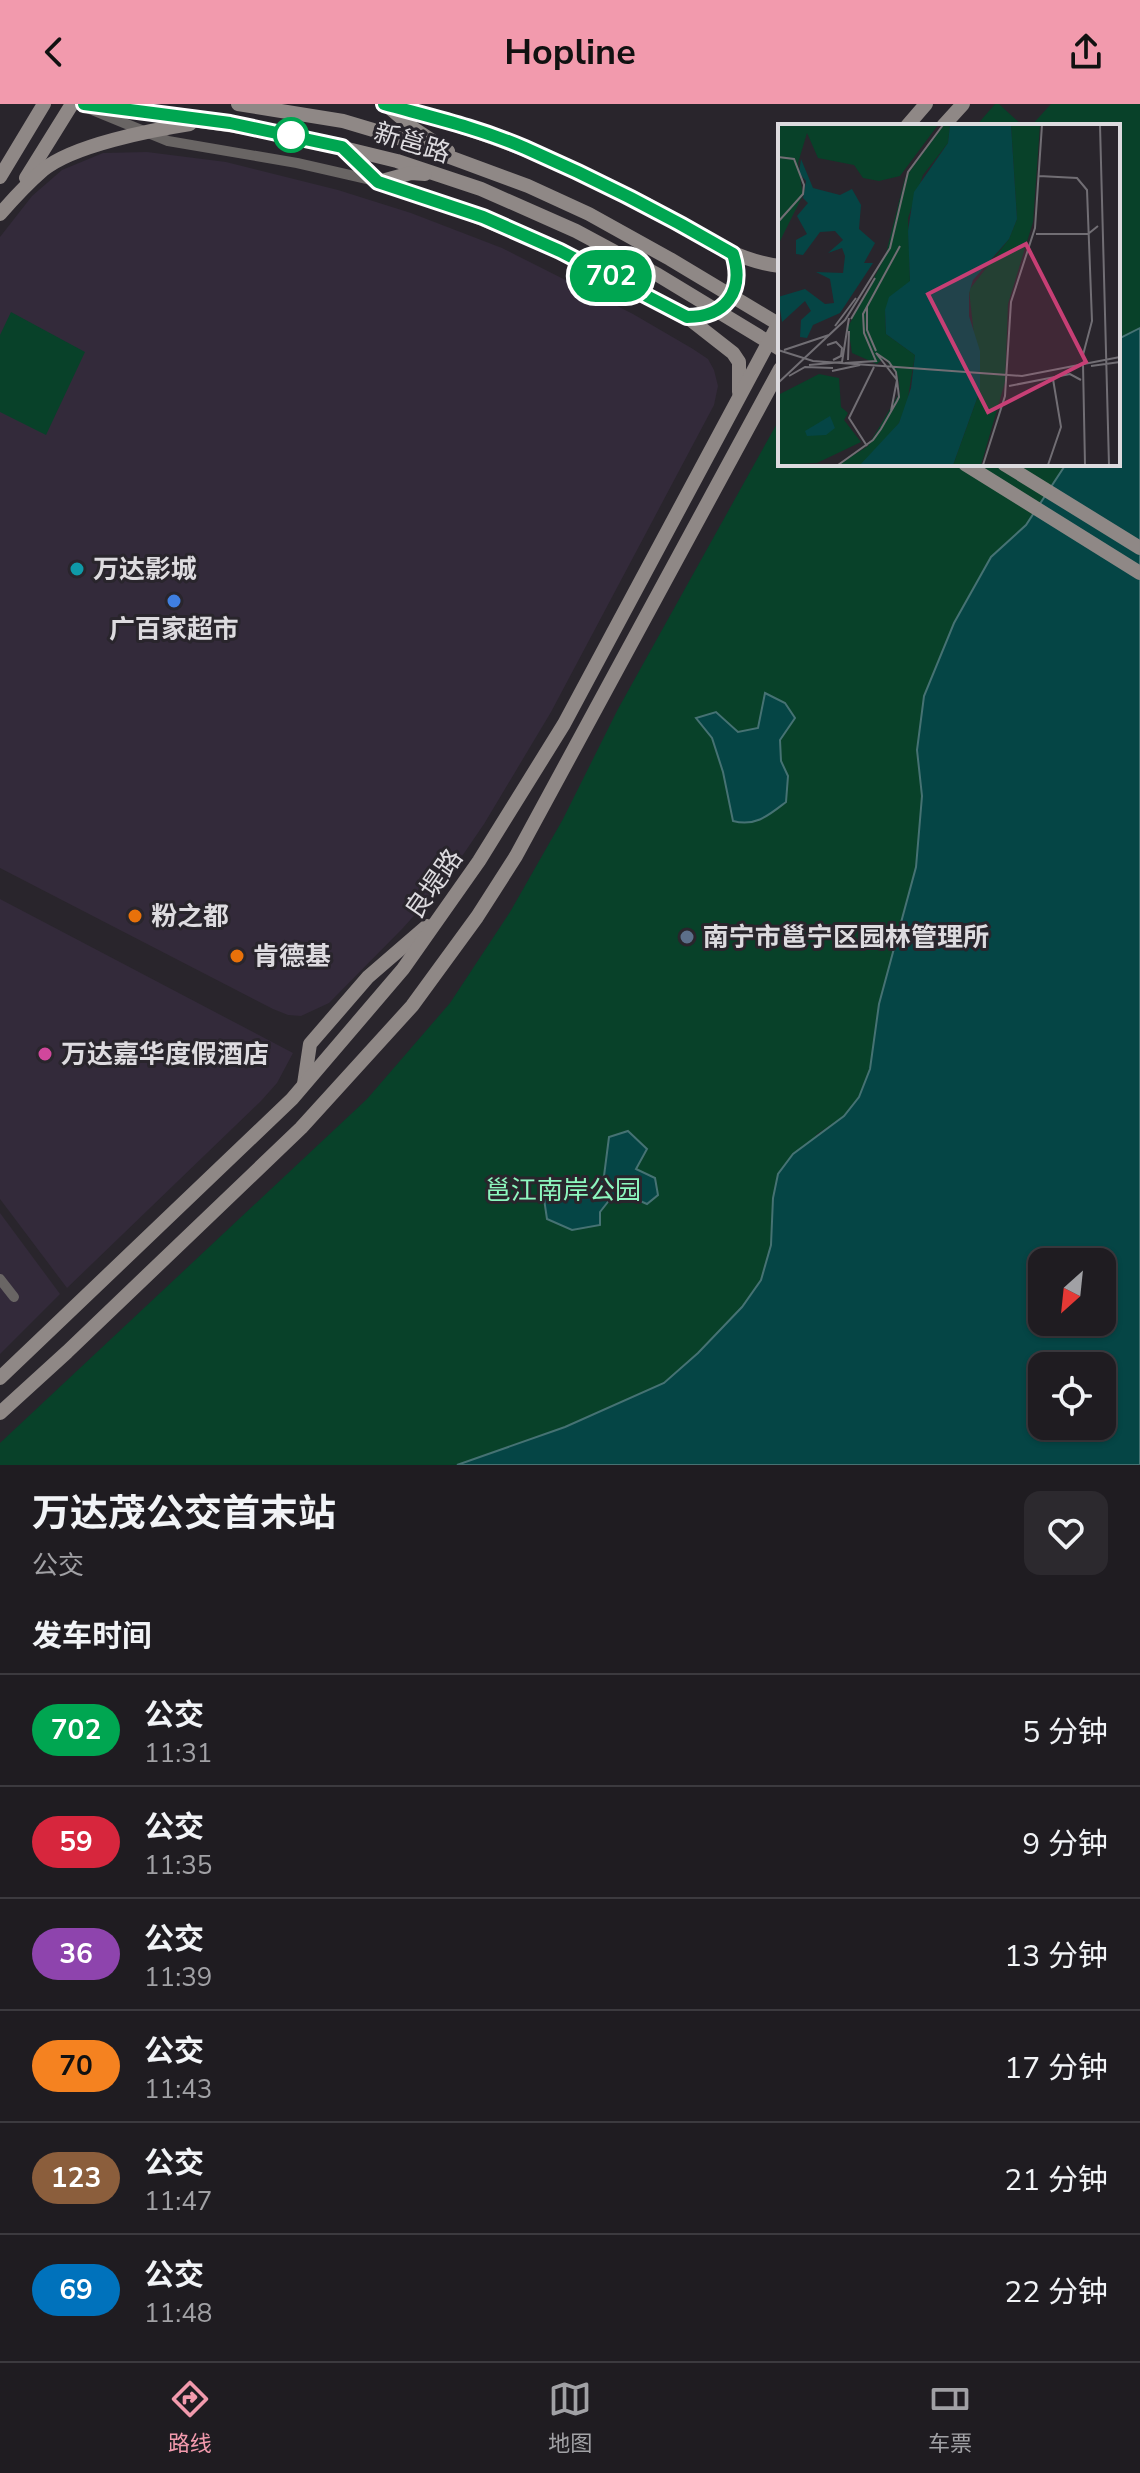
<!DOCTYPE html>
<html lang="zh">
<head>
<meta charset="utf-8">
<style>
  body { margin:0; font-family:"Nunito Sans","Noto Sans SC",sans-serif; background:#2c292e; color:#f1f3f6; height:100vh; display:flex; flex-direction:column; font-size:30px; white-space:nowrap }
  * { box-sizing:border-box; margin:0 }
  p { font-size:26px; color:#a1a1a5 }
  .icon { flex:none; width:44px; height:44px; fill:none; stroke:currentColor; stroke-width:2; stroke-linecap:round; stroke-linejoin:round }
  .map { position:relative; height:1361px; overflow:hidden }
  .sheet { display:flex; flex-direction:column; background:#1f1c21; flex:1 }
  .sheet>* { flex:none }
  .badge { padding:0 16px; border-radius:26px; font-size:28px; line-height:52px }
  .needle { width:52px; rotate:207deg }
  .controls { position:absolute; left:1028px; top:1144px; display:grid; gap:16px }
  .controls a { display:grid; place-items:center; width:88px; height:88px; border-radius:16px; background:#1f1c21; box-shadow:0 2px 6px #0004,0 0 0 2px #3c3a3f; font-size:40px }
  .map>.badge { position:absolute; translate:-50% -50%; box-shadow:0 0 0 4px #fff }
  h2 { padding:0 32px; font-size:30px; line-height:72px }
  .round { display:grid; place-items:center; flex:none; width:84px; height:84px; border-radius:16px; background:#2c292e }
  .summary { display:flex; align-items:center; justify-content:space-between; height:136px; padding:0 32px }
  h1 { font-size:38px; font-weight:700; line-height:60px }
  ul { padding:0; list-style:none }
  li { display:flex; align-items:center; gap:24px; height:112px; padding:0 32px; border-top:2px solid #3c3a3f }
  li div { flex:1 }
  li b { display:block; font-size:30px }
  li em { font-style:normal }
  li .badge { min-width:88px; font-weight:700; text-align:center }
  header { display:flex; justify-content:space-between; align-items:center; height:104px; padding:0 32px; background:#f29aad; color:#111; font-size:36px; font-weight:700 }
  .tabs { display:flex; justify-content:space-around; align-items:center; height:112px; border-top:2px solid #3c3a3f; background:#1f1c21; font-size:22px; color:#a1a1a5 }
  .tabs a { display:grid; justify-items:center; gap:4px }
  .tabs .active { color:#f29aad }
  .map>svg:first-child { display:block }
</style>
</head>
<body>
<header><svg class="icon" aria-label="back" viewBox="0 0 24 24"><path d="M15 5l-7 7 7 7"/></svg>Hopline<svg class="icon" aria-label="share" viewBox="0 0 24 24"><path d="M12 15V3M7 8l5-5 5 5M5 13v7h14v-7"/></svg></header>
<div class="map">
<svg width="1140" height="1361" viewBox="0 0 1140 1361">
  <rect width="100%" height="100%" fill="#29252c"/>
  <g fill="#332a3a">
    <polygon points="147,48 226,58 338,86 411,109 502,144 633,210 693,245 708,255 714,266 718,282 714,301 551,608 484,720 443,780 402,825 329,899 301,912 288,911 273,905 0,764 0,133 32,92 62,66 103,49"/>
    <polygon points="0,795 293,949 277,979 261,997 67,1184 0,1095"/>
    <polygon points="0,1109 60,1190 0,1250"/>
  </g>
  <g fill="#084129">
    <polygon points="995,0 999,0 1023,22 976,22"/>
    <polygon points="1051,0 1140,0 1140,224 1118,235 1118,22 1031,22"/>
    <polygon points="11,208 85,248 46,331 0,308 0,231"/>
    <polygon points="780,314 780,360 1066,360 1026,421 991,453 917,646 922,692 916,763 879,900 870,965 859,993 844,1012 817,1030 773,1094 771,1141 761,1176 742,1203 698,1249 664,1279 565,1323 457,1361 0,1361 0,1339 367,995 450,899 510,808 563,715 618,605"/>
  </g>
  <g fill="#054545" stroke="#467273" stroke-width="2" fill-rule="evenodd">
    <path d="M 1140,224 L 1140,1361 L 457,1361 L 565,1323 L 664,1279 L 698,1249 L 742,1203 L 761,1176 L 771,1141 L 773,1094 L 778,1070 L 793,1050 L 844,1012 L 859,993 L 870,965 L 879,900 L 916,763 L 922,692 L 917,646 L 924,592 L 954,519 L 991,453 L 1026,421 L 1066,360 L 1118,360 L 1118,235 ZM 1042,1158 L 1102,1158 L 1102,1218 L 1042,1218 ZM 1042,1262 L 1102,1262 L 1102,1322 L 1042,1322 Z"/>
    <path d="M 765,589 L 785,599 L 795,614 L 780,636 L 781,657 L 788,672 L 786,698 C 769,711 756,723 733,717 L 723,668 L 712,634 L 696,614 L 716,608 L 738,628 L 758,624 Z"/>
    <polygon points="628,1027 647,1045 636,1065 655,1074 658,1091 647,1100 629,1092 611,1094 600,1108 600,1121 572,1126 547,1115 544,1095 560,1081 588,1087 604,1072 609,1033"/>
  </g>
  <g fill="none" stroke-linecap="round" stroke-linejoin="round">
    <g stroke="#696564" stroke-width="10">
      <polyline points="90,5 168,37 297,59 376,77"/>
      <polyline points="0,1175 14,1193"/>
    </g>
    <g stroke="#8f8886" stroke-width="14">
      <polyline points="84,0 282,29 397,57 481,85 576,127 658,171 780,245"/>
      <polyline points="238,0 343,17 390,31 528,82 589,110 670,155 780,221"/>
      <path d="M 384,0 C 476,24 557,55 642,98 C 688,122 728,156 780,162"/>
      <polyline points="391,5 413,24 448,47"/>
      <polyline points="907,22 926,0"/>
      <polyline points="943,22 963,0"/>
      <polyline points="345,46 378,78 443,99 560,147 687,213 733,249 739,258 739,288"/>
      <polyline points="0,73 44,0"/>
      <polyline points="26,74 72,0"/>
      <polyline points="378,78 411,69 425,70"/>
      <path d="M 0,110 C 13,95 28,79 43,66 C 73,41 152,26 190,20"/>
      <path d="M 687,213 C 725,213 745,188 733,150"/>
      <polyline points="965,360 1140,469"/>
      <polyline points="1004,360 1140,444"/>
      <polyline points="304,980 310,940 368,873 427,822"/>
      <polyline points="0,1274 292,995 403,865 479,757 564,620 780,217"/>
      <polyline points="0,1309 67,1248 301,1024 412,902 477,813 516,752 780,265"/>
    </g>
  </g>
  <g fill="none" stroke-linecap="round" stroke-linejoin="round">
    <defs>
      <path id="line" d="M 84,0 L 230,19 L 342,43 L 378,78 L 483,113 L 560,147 L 687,213 C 725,213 745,188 733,150 C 665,110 596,75 525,44 C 479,24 431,13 384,0"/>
    </defs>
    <use href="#line" stroke="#fff" stroke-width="18"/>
    <use href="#line" stroke="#00a651" stroke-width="12"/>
  </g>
  <circle fill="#fff" stroke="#00a651" stroke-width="4" cx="291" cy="31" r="16"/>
  <circle fill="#0f9aa8" stroke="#29252c" stroke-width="3" cx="77" cy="465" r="8"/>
  <circle fill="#3f7fe0" stroke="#29252c" stroke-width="3" cx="174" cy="497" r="8"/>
  <g fill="#e8710a" stroke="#29252c" stroke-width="3">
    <circle cx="135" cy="812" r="8"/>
    <circle cx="237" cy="852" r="8"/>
  </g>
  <circle fill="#5c6f8a" stroke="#29252c" stroke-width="3" cx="687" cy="833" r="8"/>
  <circle fill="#d1479c" stroke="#29252c" stroke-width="3" cx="45" cy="950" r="8"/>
  <g text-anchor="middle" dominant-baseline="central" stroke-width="6" stroke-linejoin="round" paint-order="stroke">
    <g font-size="26" fill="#dddbdf" stroke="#29252c">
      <text transform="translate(412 39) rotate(17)">新邕路</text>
      <text transform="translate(434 780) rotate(-55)">良堤路</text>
    </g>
    <g font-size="26" font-weight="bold" fill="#dddbdf" stroke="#29252c" text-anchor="start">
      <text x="93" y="465">万达影城</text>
      <text x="174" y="525" text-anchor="middle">广百家超市</text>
      <text x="151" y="812">粉之都</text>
      <text x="703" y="833">南宁市邕宁区园林管理所</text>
      <text x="253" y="852">肯德基</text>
      <text x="61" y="950">万达嘉华度假酒店</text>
    </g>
    <g font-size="26" fill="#8df7bf" stroke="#29252c">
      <text x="563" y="1086">邕江南岸公园</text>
    </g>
  </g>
  <g transform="translate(778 20)">
    <rect width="342" height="342" fill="#29252c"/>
    <path d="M 0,1 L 160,1 L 122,52 L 101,57 L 85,54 L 76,41 L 40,34 L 29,9 L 20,39 L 25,71 L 0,121 ZM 165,1 L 172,1 L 170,19 L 145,51 L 130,94 L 132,157 L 107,187 L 108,210 L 137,231 L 129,279 L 121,299 L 91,335 L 82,341 L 60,341 L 90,322 L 122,268 L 120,252 L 106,234 L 99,240 L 74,229 L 70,203 L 107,133 L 127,54 ZM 233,1 L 262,1 L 255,98 L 230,180 L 227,258 L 203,341 L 175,341 L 202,266 L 191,166 L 231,115 L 239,95 ZM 41,250 L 61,254 L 63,283 L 70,289 L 66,296 L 83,318 L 39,339 L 0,341 L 0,271 Z" fill="#084129"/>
    <path d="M 172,1 L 233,1 L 239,95 L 231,115 L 195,156 L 191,169 L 191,192 L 202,227 L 202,266 L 175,341 L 82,341 L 121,299 L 133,264 L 137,231 L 108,210 L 107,186 L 111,173 L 132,157 L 130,107 L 136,68 L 170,19 ZM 23,35 L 35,64 L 62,71 L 74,65 L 83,81 L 81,105 L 97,119 L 86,139 L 95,139 L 62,189 L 35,201 L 29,214 L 22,213 L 23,196 L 33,187 L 27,177 L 4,198 L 0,173 L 27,165 L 47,180 L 56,179 L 52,155 L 38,148 L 65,149 L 67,132 L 64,124 L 50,129 L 65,116 L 57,107 L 42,108 L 25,131 L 18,130 L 18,116 L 29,110 L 19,92 L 30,79 L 25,74 L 28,57 L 21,49 ZM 52,292 L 57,304 L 48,311 L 29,312 L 27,307 Z" fill="#054545"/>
    <path fill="none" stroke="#716e74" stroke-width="2" d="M 322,1 L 331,341M 0,33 L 16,35 L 26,61 L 25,70 L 0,98M 261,52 L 299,54 L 309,66 L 314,197 L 305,231M 258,110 L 310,110 L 320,102M 89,182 L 89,206 L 98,227M 73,195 L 97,154M 57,202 L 78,174M 49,221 L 58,218 L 64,224 L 63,232 L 55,236M 0,226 L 35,237 L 244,252 L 342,233M 6,226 L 51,211M 70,236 L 71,207M 67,239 L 98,237 L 86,209 L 85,190 L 122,122M 305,240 L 307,341M 31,241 L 64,238 L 71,194M 313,242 L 342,238M 54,247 L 82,241M 11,252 L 27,243 L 55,244M 0,259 L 67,196 L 112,124 L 130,48 L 165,1M 231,262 L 292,250 L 303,256M 89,322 L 71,294 L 96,243M 60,341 L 95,316 L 103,305 L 119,277 L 121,273 L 118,248 L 111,238 L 98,229 L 119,256 L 113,287M 205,341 L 227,272 L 233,178 L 257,104 L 264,1M 270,341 L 283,303 L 275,255"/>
    <path fill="#c73f75" fill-opacity="0.15" stroke="#c73f75" stroke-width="4" d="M 248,120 L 308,238 L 210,288 L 150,170 Z"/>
    <rect width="342" height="342" fill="none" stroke="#dddbdf" stroke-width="4"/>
  </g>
</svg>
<div class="controls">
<a><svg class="needle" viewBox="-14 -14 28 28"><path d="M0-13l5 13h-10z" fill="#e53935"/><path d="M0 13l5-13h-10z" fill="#a1a1a5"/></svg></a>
<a><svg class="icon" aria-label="locate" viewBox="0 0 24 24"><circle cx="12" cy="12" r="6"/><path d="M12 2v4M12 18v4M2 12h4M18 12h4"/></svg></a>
</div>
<b class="badge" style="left:611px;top:172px;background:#00a651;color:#fff">702</b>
</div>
<section class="sheet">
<div class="summary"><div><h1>万达茂公交首末站</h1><p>公交</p></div><a class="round"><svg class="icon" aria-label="heart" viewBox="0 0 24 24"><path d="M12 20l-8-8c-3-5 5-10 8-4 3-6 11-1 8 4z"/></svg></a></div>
<h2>发车时间</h2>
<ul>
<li><span class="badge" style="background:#00a651;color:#fff">702</span><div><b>公交</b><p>11:31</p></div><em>5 分钟</em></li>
<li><span class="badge" style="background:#d7263d;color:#fff">59</span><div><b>公交</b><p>11:35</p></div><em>9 分钟</em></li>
<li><span class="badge" style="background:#8e44ad;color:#fff">36</span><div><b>公交</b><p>11:39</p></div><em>13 分钟</em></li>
<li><span class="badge" style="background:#f58220;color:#111">70</span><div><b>公交</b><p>11:43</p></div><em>17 分钟</em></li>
<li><span class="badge" style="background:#8b5e3c;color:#fff">123</span><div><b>公交</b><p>11:47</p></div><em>21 分钟</em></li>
<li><span class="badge" style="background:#0072bc;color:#fff">69</span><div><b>公交</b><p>11:48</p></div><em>22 分钟</em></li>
</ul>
</section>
<nav class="tabs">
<a class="active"><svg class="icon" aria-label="directions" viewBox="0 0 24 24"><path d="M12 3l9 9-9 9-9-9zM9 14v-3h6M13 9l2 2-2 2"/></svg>路线</a>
<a><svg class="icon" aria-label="map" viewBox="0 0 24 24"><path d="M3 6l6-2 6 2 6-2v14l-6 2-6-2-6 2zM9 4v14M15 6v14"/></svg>地图</a>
<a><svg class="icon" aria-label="tickets" viewBox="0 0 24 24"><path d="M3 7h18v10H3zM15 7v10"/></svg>车票</a>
</nav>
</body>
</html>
